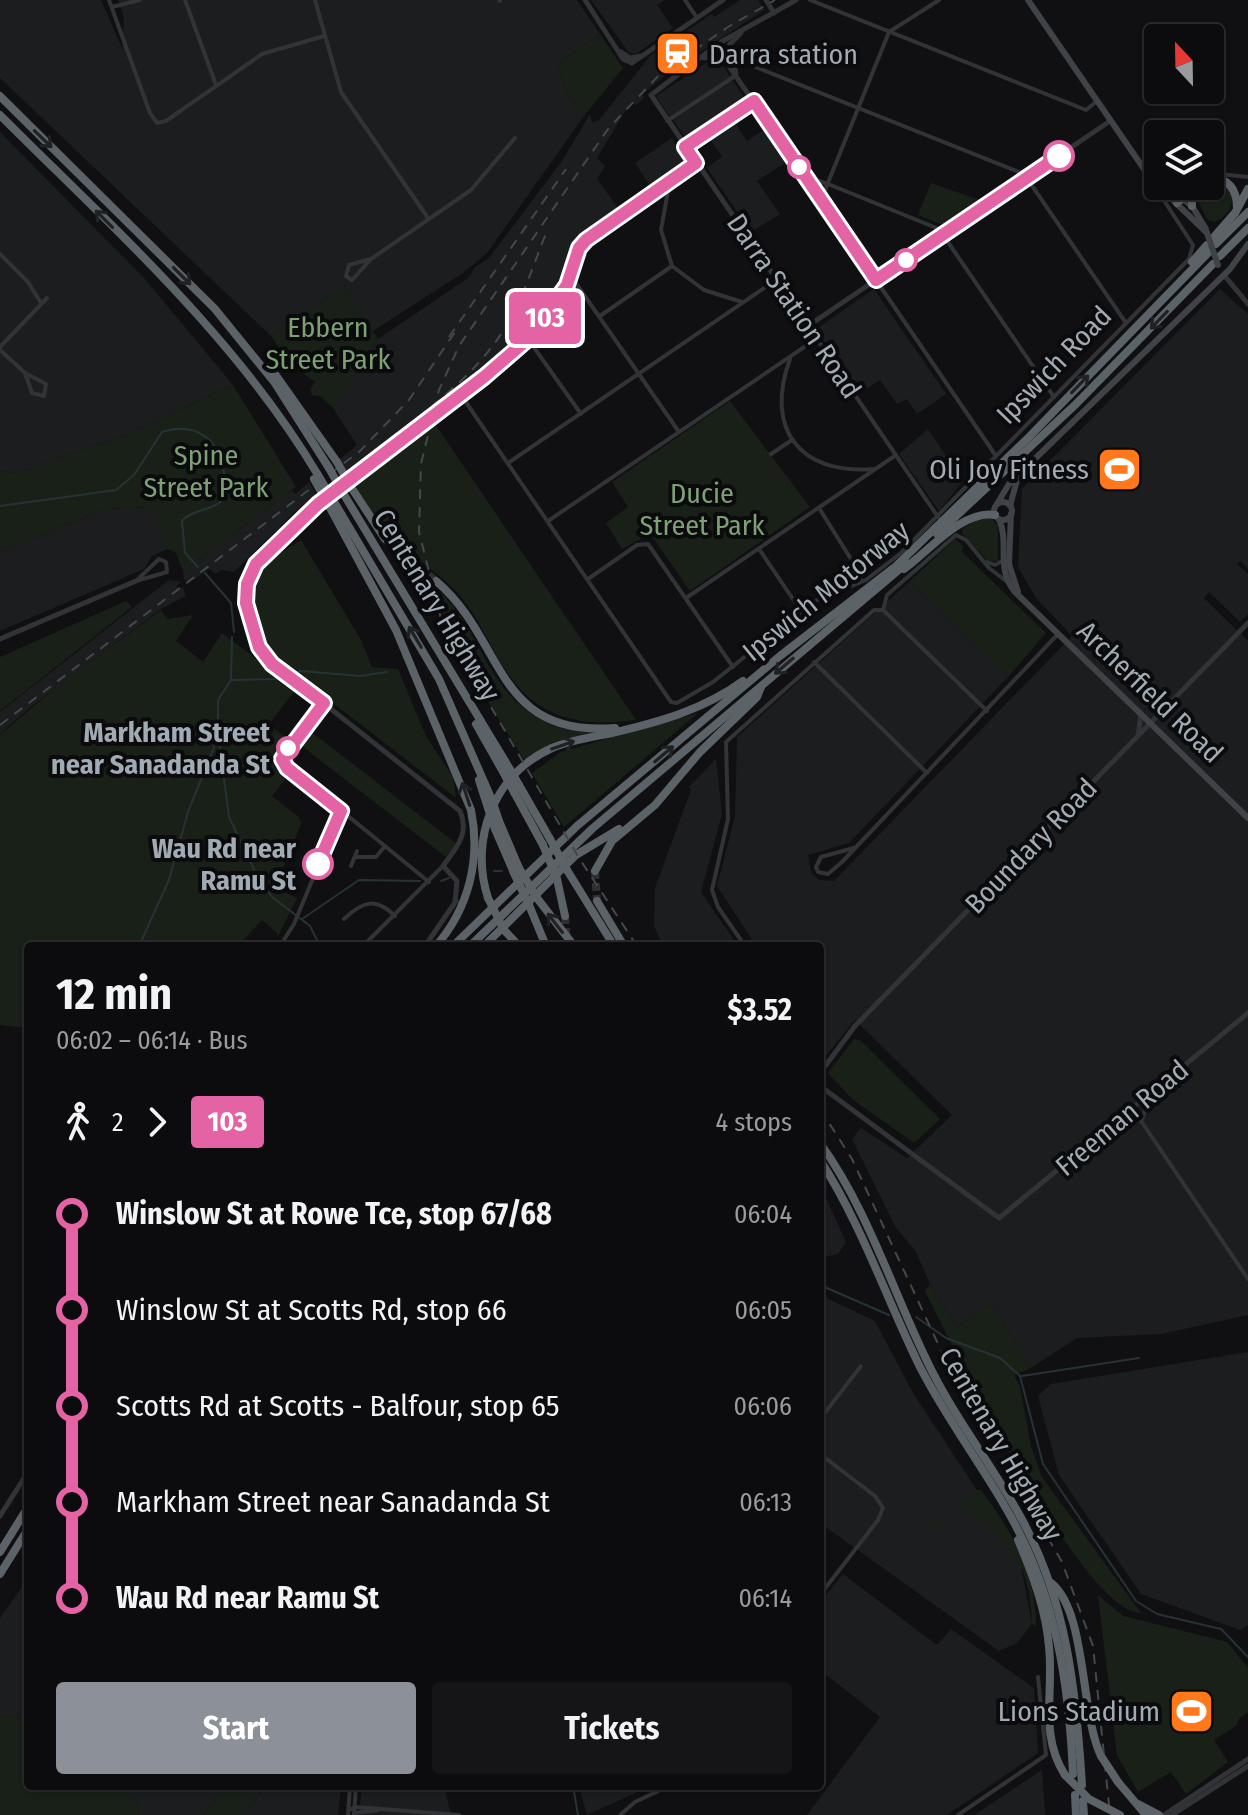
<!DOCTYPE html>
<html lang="en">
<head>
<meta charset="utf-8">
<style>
  body { margin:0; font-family:"Fira Sans Condensed",sans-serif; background:#151517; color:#f1f3f6; height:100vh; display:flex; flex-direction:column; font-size:30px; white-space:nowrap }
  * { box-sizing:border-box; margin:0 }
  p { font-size:26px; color:#9a9b9e }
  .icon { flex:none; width:44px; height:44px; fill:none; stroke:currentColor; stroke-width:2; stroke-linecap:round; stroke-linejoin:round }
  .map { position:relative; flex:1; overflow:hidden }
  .sheet { position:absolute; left:24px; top:942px; width:800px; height:848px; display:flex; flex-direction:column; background:#0c0c0e; border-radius:8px; box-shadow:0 2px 6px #0004,0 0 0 2px #2c2c2e }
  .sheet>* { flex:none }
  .badge { padding:0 16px; border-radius:6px; font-size:28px; line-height:52px }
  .needle { width:52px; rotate:338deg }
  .tools { position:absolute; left:1144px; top:24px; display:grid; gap:16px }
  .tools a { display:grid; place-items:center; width:80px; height:80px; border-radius:8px; background:#0c0c0e; box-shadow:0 2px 6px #0004,0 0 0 2px #2c2c2e; font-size:40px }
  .map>.badge { position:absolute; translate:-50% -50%; box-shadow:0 0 0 4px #fff }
  .legs { display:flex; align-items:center; gap:12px; height:88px; padding:0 32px; font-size:26px }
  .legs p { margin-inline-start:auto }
  .summary { display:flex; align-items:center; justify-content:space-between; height:136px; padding:0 32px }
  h1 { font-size:44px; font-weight:700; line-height:60px }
  .cta { display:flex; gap:16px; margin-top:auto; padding:16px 32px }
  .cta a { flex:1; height:92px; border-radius:8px; background:#8c9099; color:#fff; font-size:32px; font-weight:700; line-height:92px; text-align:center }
  .cta a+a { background:#151517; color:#f1f3f6 }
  ul { padding:0 32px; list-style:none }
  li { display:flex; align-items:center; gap:28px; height:96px; font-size:30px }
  li i { display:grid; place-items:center; width:12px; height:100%; margin:0 10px; background:currentColor }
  li i::after { content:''; width:20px; height:20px; margin:-10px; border:6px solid; border-radius:50%; background:#0c0c0e }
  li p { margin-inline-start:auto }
  li:first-child i { background:linear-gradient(#0000 50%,currentColor 0) }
  li:last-child i { background:linear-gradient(currentColor 50%,#0000 0) }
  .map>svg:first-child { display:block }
</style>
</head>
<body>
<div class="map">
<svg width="1248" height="1815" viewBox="0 0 1248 1815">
  <rect width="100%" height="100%" fill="#101012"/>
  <g fill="#1c1d1f">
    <polygon points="0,0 101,0 122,48 124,17 118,0 577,0 600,34 557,64 566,92 584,116 487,253 463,273 373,331 345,286 271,336 0,78"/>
    <polygon points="591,0 665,0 657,5 673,28 636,54 629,53"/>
    <polygon points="740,0 758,0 764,10 664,76 643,94 644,98 636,105 632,102 624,113 597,158 605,166 597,179 619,209 577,235 561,283 527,330 478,376 455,390 349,477 339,460 357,445 333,408 378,339 468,278 475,267 488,259 562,161 590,114 592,122 599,120 650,56 711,14 714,17"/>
    <polygon points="714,58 718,59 731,77 670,117 656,96"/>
    <polygon points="732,80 746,100 686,138 673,120"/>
    <polygon points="734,121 747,141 765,129 787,162 757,181 780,214 751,232 707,168 722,156 709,138"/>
    <polygon points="0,132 144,278 233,385 119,438 17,473 0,471"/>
    <polygon points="672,138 686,163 651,187 635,163"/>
    <polygon points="874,289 946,394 917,414 907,399 897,404 880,380 860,393 816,329"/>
    <polygon points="1220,289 1248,314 1248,569 1240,561 1237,564 1248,574 1248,614 1240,622 1209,592 1204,598 1248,641 1248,1315 1161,1334 1077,1338 1031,1368 992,1303 958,1327 930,1284 915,1250 896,1228 852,1139 861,1128 907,1158 952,1115 855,1020 820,1063 820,946 756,946 717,886 735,816 737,737 910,581 1008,677 849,843 808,855 811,873 819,880 834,881 1072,636 1036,598 1018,567 1022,489"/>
    <polygon points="928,429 963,481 939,511 899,454"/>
    <polygon points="309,482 319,499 298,517 296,511 234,572 221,570 216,574 209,569 189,583 184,579 183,571 292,490 295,494"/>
    <polygon points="150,507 167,549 152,556 144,569 0,631 0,552 106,509"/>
    <polygon points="169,580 181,582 176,586 179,589 183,587 186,596 161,609 29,708 0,734 0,712 5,708"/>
    <polygon points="716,759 722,814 701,892 738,946 663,946 654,926 655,888 691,790 689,787"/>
    <polygon points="820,1185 846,1242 838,1254 820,1258"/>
    <polygon points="820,1295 875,1321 913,1393 979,1493 1021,1566 1032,1624 1017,1643 999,1651 820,1523"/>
    <polygon points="1248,1352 1248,1625 1240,1630 1141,1594 1059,1475 1038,1396 1051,1384"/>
    <polygon points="843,1574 937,1645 951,1629 1034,1688 1038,1753 947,1815 807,1815 880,1717 820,1670 820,1603"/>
    <polygon points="28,1579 28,1719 0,1715 0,1618"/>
    <polygon points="1042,1770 1045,1815 974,1815"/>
    <polygon points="116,1786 226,1786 203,1815 139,1815 138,1803"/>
    <polygon points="266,1786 341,1786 338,1815 244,1815"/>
    <polygon points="362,1786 444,1786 451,1815 359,1815"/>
    <polygon points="579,1786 651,1786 587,1815"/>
  </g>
  <g fill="#192018">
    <polygon points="600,34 623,68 584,116 566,92 557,64"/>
    <path d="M 1213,181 L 1222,183 L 1232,193 C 1233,206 1228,216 1215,222 L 1208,220 L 1195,196 L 1201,186 L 1210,186 Z"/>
    <polygon points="931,183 983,201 948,227 918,215"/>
    <polygon points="345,286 378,339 333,408 320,396 312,395 310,389 315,382 292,365 271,336"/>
    <polygon points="233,385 296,487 183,571 176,552 167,549 149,507 106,509 0,552 0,471 17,473 119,438"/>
    <polygon points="730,401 810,507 690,591 654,539 646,536 622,549 606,523 628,507 612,482"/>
    <path d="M 433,421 L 636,720 C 604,724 575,725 546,709 C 504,687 492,638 465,602 C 442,571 403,554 379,524 C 368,511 361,496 355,483 Z"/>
    <polygon points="979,519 992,519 998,526 998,561 988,561 962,533 963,528"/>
    <polygon points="955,539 963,546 962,552 1046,633 1008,677 910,581"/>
    <path d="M 301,540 L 361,640 L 372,667 L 398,669 L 426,736 L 453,777 L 456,798 L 276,659 C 260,639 240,587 263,565 C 274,556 289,548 301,540 Z"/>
    <path d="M 437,589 C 476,623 485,680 526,710 C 544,724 571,727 592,732 L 564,741 L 525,761 C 507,731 432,618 437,589 Z"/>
    <polygon points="126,601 132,607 0,711 0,657"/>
    <polygon points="161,610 167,619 193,615 176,641 203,662 222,633 296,689 269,724 287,739 273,760 277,770 287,777 272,796 299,817 301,824 275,888 297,898 277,938 277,933 262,920 238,946 28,946 28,1028 0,1025 0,735 56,687"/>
    <polygon points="698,713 564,827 532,773 561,752"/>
    <polygon points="310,731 457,844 446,857 299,744"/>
    <polygon points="854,1039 860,1040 940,1119 914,1143 852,1099 828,1073"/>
    <path d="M 930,1284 L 958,1327 L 992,1303 L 1031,1368 L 1014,1375 L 1020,1387 L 1031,1447 L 1042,1477 L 1141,1613 C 1084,1614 952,1346 925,1291 Z"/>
    <path d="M 980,1489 C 1010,1526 1037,1577 1036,1627 L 1032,1624 C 1030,1558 1008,1542 959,1505 L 932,1527 L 921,1524 L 945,1514 Z"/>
    <polygon points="1098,1595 1123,1616 1227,1642 1248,1668 1248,1712 1239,1719 1236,1726 1214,1740 1228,1762 1186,1794 1171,1772 1138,1792 1117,1755"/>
    <polygon points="0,1715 28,1719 28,1786 116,1786 138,1803 139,1815 0,1815"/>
    <polygon points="226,1786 266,1786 244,1815 203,1815"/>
  </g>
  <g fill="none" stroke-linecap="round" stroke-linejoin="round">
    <g stroke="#263336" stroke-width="2">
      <path d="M 0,506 L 116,490 L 134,475 L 162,432 C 194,422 219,437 224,472 C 225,479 229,490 225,497 C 217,510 192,509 182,521 L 185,553 L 198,567"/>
      <polyline points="205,573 231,603 234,632"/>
      <polyline points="231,680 275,679 301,671 360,676 387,672"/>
      <polyline points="219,741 229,817 258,878 272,897 310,926 320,946"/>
      <polyline points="494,871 502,871"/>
      <polyline points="441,881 449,878"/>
      <polyline points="302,919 359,880 420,881"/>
      <polyline points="139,946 169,880 188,812 218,737 218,700 231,680 232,637"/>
      <polyline points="820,1285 889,1315"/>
      <polyline points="916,1317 946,1338 1000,1358 1020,1376 1043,1464 1136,1601 1157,1614 1221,1629 1248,1657"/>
      <polyline points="1022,1376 1139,1358"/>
      <polyline points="573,1786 578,1815"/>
    </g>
    <g stroke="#2d2f32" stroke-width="8" stroke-dasharray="8 4" stroke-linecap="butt">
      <polyline points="419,568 436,581"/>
      <polyline points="595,871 597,901"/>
      <polyline points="565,916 567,946"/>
    </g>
    <g stroke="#313337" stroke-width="4">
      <polyline points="109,0 150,113 157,123 166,121 262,54 324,36"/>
      <polyline points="185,0 216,85"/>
      <polyline points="315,0 341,92 428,218"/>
      <polyline points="499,0 500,1"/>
      <polyline points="685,0 697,18"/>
      <polyline points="810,0 1086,110 1097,101"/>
      <polyline points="112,7 140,0"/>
      <polyline points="732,53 753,66 1024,174 1126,323"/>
      <polyline points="667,121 735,76"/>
      <polyline points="686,147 754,101"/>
      <polyline points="1210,173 1248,177"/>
      <polyline points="810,183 816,180 828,184 939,229 1054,397"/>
      <polyline points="665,185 668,191 661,230 672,266 704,290 742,302"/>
      <polyline points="821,200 889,32 939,0"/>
      <polyline points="0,254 28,282 41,303"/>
      <polyline points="371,259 349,265 346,276 352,280 371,259 471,190 515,138"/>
      <polyline points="571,276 679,432"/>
      <polyline points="876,280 996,456"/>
      <polyline points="600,316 672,266"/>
      <polyline points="808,326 938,517"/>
      <polyline points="528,339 581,414"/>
      <polyline points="0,347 47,298"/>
      <polyline points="0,350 25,373 46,384 44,396 32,393 25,373"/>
      <path d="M 790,359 C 764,429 800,475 873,469"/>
      <polyline points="461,395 671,702 677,703 713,682 815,601 866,580 901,553 1189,259 1193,245 1150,179"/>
      <polyline points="771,454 792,440"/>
      <polyline points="508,463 776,280"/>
      <polyline points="819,508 856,567 861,581"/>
      <polyline points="548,521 816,339"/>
      <polyline points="759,549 801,611"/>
      <polygon points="159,559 166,562 167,572 136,581"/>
      <polyline points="987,562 995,565 1004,560"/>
      <polyline points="588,579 637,545 648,544 733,667"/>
      <polyline points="686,598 896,455"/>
      <polyline points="883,610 887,595 956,535 966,540 989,568 1006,581"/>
      <polyline points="883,610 987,711"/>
      <polyline points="814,662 927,773"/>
      <polyline points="324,703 283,755 283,763 429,882"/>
      <polyline points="854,848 821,857 816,867 818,872 828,874 842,862 1058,634"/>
      <polyline points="355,857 376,857 385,846"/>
      <polyline points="351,866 357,851"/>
      <path d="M 344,919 C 363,901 376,897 395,916"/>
      <polyline points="650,945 651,946"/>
      <polyline points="280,946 294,924 341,811"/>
      <polyline points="363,946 443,866"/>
      <polyline points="745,946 718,907 712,890 728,819 726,742 874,610 883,610"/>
      <polyline points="1133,1109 1248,1279"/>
      <polyline points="1141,1122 1151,1094"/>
      <polyline points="820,1419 861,1366"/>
      <polyline points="820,1454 875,1496 883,1508 878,1520 820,1595"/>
      <polyline points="349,1810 355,1807 459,1815"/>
      <polyline points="354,1813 378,1810"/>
      <polyline points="348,1815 350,1786"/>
      <polyline points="354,1815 356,1786"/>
      <polyline points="620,1815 635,1802 669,1786"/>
      <polyline points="958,1815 1046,1755 1038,1677"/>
    </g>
    <g stroke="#313337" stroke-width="5">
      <polyline points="585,0 623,59 632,63 723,0"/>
      <polyline points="766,0 774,13"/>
      <polyline points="796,0 721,42 651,95 808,326 1110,121"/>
      <polyline points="730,44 741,33"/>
      <polyline points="730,44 736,74"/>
      <polyline points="621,52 630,58 641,56"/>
      <polyline points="722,56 876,280"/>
      <polyline points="704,58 720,54"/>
      <polyline points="1224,275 1248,304"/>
      <polyline points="0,639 136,581"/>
      <polyline points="1138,736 1141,714"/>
      <path d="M 455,902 L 457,881 L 443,866 C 456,848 470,834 460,811 L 265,657 L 247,610 L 247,584 L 261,559 L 318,504 L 484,377 L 528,339 L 567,285 L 579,248 L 586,240 L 696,163"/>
      <polyline points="425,946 456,901"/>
      <polyline points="820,1073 855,1026 1248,623"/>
      <polyline points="820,1086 999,1218 1248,1013"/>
      <polyline points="0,1516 28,1472"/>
      <polyline points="1164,1815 1248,1759"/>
      <polyline points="1172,1815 1248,1766"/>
    </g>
    <g stroke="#3f4347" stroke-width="6">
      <polyline points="1028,0 1144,169 1158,181"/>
      <polyline points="1145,173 1207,233"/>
      <polyline points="1165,186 1192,206 1206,229"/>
      <circle cx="1003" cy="511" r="9"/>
      <polyline points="997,504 1009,484 1230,269 1248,244"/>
      <polyline points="1010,506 1017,480"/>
      <polyline points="1011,514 1009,564 1018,592"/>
      <path d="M 999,519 C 1010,544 995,568 1015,592 L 1248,818"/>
    </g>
    <g stroke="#5c6368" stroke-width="8">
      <polyline points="0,96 215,309 275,383 329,468"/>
      <path d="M 0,115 C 114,229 235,336 318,475"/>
      <path d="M 1210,177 C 1229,178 1237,190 1237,208"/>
      <polyline points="1177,203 1196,186"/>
      <polyline points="1192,206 1192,191"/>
      <polyline points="1214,237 1235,213 1248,189"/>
      <polyline points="1216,244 1248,212"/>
      <polyline points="1220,256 1248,228"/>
      <polyline points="1192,262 1207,245"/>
      <polyline points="275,374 337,462"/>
      <polyline points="351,487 385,539 419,568"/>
      <polyline points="343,493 511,771"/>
      <polyline points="333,500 439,679 492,800"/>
      <path d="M 328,504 L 396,630 L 471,810 C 481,859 469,908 436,946"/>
      <polyline points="937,534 1076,404 1213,264"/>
      <path d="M 904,569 C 928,552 963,509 995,515"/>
      <path d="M 436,581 C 506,640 493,737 615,728"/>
      <polyline points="476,724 506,777"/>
      <polyline points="479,780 488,808"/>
      <polyline points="519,785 550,839"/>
      <polyline points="514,792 543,845"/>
      <polyline points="499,821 519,868"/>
      <polyline points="495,829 514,873"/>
      <polyline points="567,870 614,946"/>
      <polyline points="595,871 612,841 655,805 700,752 757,697 761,687"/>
      <polyline points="557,879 565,916"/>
      <path d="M 488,898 C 469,839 494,774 552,748 C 571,740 592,737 612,733 C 659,722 703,710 743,681"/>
      <polyline points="537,898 574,946"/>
      <polyline points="597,901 624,946"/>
      <polyline points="529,905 546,946"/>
      <polyline points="504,930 519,946"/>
      <polyline points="453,946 577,826 780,656 895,567 1029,437 1209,252"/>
      <polyline points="470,946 593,828 907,563"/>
      <polyline points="484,946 576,855 619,829"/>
      <path d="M 820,1143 C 867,1208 892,1289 927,1361 C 953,1416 991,1463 1020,1516 C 1067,1601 1076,1690 1082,1785"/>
      <path d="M 820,1160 C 862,1225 886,1298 920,1367 C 947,1420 983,1466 1011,1517 C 1056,1598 1069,1683 1073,1774"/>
      <path d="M 1018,1540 C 1033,1575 1046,1610 1049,1647 C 1054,1692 1039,1735 1065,1775"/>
      <polyline points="0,1552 28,1507"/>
      <polyline points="0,1574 28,1529"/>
      <path d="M 1051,1583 C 1087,1611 1080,1713 1101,1756"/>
      <polyline points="1118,1782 1146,1815"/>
      <polyline points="1075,1795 1076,1815"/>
      <polyline points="1083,1801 1084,1815"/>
      <polyline points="1138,1804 1159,1815"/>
    </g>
    <g stroke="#44484c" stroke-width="2" stroke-dasharray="10 8" stroke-linecap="butt">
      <polyline points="449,337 566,169"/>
      <path d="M 375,450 C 423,413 479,375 509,321 C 526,291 535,259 548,229"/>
      <polyline points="0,725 360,451 409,400 457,329"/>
      <polyline points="637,946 579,858 442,623 419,532 421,464 439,390 459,346 608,129 660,74 728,27 775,0"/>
      <polyline points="820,1109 852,1159 953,1376 1062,1562 1093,1646 1110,1815"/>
    </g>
    <polyline stroke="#3f4347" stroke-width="6" points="1207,233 1218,265"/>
    <g stroke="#5c6368" stroke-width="8">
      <polyline points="337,462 351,487"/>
      <polyline points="329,468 343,493"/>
      <polyline points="318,475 333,500"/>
      <polyline points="314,479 328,504"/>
      <polyline points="511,771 519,785"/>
      <polyline points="506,777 514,792"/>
      <polyline points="492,800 499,821"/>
      <polyline points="488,808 495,829"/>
      <polyline points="550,839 567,870"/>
      <polyline points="543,845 557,879"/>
      <polyline points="519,868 537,898"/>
      <polyline points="514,873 529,905"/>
      <polyline points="488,898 504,930"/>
      <polyline points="1101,1756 1118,1782"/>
      <polyline points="1065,1775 1089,1799 1120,1815"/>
    </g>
  </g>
  <defs><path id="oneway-shaft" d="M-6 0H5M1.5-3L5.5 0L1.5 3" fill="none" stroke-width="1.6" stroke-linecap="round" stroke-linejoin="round" transform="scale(2)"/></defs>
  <g stroke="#1f2124">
    <use href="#oneway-shaft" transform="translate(43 139) rotate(44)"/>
    <use href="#oneway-shaft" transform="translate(104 219) rotate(-135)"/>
    <use href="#oneway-shaft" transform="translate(182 276) rotate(45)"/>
    <use href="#oneway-shaft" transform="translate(1159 320) rotate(134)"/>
    <use href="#oneway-shaft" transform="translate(1080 384) rotate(-46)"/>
    <use href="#oneway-shaft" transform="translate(415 637) rotate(-121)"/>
    <use href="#oneway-shaft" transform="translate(784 666) rotate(140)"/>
    <use href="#oneway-shaft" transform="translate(563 745) rotate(-19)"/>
    <use href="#oneway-shaft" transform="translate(664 754) rotate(-40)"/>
    <use href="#oneway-shaft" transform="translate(466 794) rotate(-108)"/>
    <use href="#oneway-shaft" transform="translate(555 923) rotate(-128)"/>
  </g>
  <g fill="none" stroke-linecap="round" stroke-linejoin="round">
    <defs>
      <polyline id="line-1" points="318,864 341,811 287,768 282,759 324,703 272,664 259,647 246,603 247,584 256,564 318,504 484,377 528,339 567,285 579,248 586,240 696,163 685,147 754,101 876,280 1059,156"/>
    </defs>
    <use href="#line-1" stroke="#fff" stroke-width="18"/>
    <use href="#line-1" stroke="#e463a4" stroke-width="12"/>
  </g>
  <defs>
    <symbol id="station-square" viewBox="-11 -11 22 22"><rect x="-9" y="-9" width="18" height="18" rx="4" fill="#ff791b" stroke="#0b0b0d"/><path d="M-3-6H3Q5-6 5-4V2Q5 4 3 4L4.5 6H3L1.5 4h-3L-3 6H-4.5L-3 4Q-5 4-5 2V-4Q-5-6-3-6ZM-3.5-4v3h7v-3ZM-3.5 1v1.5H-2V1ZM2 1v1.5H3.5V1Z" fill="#fff"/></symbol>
    <symbol id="stadium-square" viewBox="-11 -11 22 22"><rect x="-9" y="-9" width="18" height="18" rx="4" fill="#ff791b" stroke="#0b0b0d"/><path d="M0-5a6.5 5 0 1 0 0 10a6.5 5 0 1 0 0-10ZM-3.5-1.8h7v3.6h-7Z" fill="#fff"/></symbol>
  </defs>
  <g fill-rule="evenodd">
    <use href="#station-square" x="652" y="28" width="51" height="51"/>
    <use href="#stadium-square" x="1094" y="444" width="51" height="51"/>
    <use href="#stadium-square" x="1166" y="1686" width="51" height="51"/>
  </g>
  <g fill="#fff" stroke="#e463a4" stroke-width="4">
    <circle cx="1059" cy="156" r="14"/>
    <circle cx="799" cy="167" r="10"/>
    <circle cx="906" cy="260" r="10"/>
    <circle cx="288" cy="748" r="10"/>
    <circle cx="318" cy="864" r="14"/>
  </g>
  <g text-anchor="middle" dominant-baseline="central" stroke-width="8" stroke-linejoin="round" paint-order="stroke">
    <g font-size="28" fill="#a0abb4" stroke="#0b0b0d" text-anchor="end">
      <text x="709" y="54" text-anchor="start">Darra station</text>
      <text x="1089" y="469">Oli Joy Fitness</text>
      <text x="1160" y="1711">Lions Stadium</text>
    </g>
    <g font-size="28" fill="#a0abb4" stroke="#0b0b0d">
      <text transform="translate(794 306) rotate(56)">Darra Station Road</text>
      <text transform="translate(1054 365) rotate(-46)">Ipswich Road</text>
      <text transform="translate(826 591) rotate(-39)">Ipswich Motorway</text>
      <text transform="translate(437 605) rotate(59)">Centenary Highway</text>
      <text transform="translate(1150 692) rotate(44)">Archerfield Road</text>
      <text transform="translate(1031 846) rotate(-46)">Boundary Road</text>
      <text transform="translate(1122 1118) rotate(-40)">Freeman Road</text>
      <text transform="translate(1001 1444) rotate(60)">Centenary Highway</text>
    </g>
    <g font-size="28" fill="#7da175" stroke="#0b0b0d">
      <text x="328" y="327">Ebbern<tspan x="328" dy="32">Street Park</tspan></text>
      <text x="206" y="455">Spine<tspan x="206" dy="32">Street Park</tspan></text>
      <text x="702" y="493">Ducie<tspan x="702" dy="32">Street Park</tspan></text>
    </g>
    <g font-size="28" font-weight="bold" fill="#a0abb4" stroke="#0b0b0d" text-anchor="end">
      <text x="270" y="732">Markham Street<tspan x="270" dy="32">near Sanadanda St</tspan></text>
      <text x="296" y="848">Wau Rd near<tspan x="296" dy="32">Ramu St</tspan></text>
    </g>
  </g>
</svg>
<div class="tools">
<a><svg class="needle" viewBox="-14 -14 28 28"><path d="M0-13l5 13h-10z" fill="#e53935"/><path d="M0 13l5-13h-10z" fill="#9a9b9e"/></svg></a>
<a><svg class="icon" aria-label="layers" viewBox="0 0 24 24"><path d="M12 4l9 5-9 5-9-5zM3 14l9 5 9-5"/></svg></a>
</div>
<b class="badge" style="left:545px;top:318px;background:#e463a4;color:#fff">103</b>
<section class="sheet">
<div class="summary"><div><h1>12 min</h1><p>06:02 – 06:14 · Bus</p></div><b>$3.52</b></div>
<div class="legs"><svg class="icon" aria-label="walk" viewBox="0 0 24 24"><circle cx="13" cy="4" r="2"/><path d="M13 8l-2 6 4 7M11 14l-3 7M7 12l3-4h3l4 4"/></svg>2<svg class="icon" aria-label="forward" viewBox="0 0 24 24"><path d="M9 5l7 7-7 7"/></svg><b class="badge" style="background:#e463a4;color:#fff">103</b><p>4 stops</p></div>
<ul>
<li><i style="color:#e463a4"></i><b>Winslow St at Rowe Tce, stop 67/68</b><p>06:04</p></li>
<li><i style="color:#e463a4"></i><span>Winslow St at Scotts Rd, stop 66</span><p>06:05</p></li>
<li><i style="color:#e463a4"></i><span>Scotts Rd at Scotts - Balfour, stop 65</span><p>06:06</p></li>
<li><i style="color:#e463a4"></i><span>Markham Street near Sanadanda St</span><p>06:13</p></li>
<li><i style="color:#e463a4"></i><b>Wau Rd near Ramu St</b><p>06:14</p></li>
</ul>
<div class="cta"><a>Start</a><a>Tickets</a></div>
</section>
</div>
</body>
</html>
